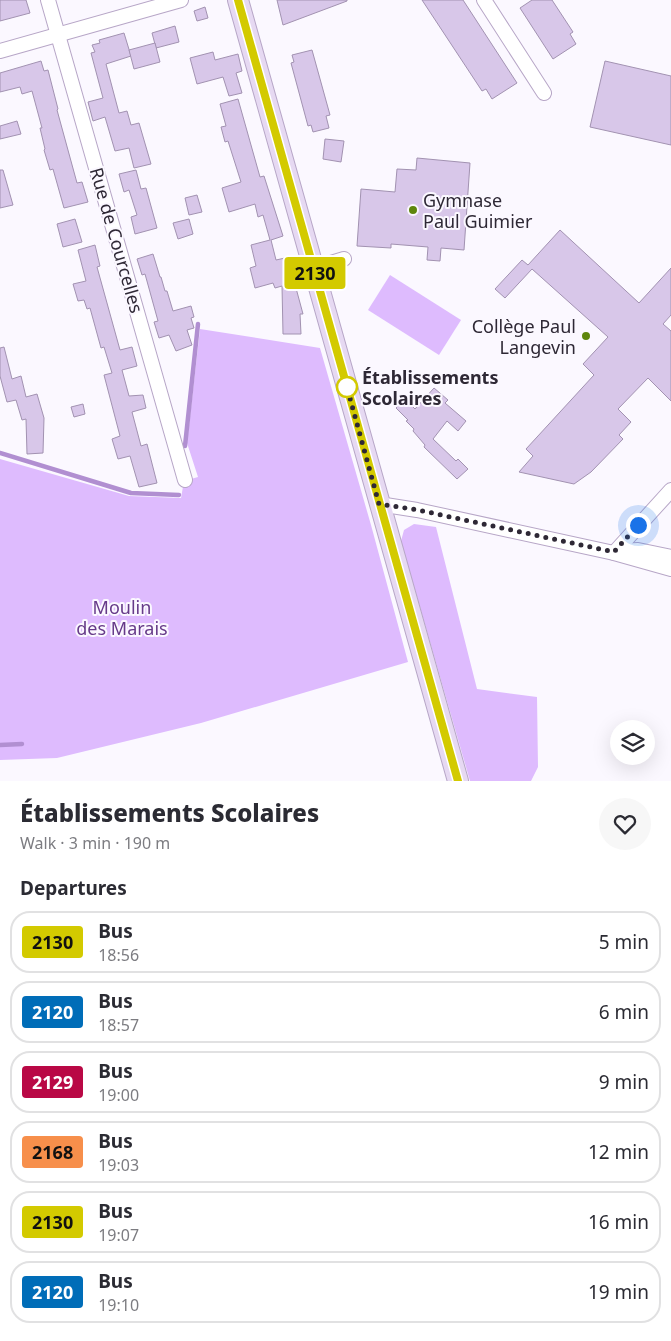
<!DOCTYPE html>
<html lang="en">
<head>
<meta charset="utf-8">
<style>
  body { margin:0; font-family:"Noto Sans",sans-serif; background:#f7f7f7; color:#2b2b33; height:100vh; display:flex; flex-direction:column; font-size:19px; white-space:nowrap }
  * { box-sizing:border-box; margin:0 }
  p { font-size:16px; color:#7c7c81 }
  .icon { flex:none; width:28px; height:28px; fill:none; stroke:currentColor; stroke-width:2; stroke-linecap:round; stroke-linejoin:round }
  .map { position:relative; height:781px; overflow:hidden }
  .side { display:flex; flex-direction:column; background:#fff; flex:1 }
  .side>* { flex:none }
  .badge { padding:0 10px; border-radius:4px; font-size:18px; line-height:32px }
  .buttons { position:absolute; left:610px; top:720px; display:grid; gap:10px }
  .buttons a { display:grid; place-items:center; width:45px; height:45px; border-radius:50%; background:#fff; box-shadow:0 5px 20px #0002; font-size:25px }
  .you { position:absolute; width:25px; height:25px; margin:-12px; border:4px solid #fff; border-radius:50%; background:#1a73e8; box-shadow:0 0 0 8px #1a73e833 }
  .map>.badge { position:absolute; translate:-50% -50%; box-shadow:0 0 0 2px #fff }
  h2 { padding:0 20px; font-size:19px; line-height:45px }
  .round { display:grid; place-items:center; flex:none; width:52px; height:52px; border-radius:26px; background:#f7f7f7 }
  .overview { display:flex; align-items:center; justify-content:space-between; height:85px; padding:0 20px }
  h1 { font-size:24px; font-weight:800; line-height:38px }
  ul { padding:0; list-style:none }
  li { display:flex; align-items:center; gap:15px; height:62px; margin:0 10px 8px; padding:0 10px; border:2px solid #e1e1e2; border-radius:20px }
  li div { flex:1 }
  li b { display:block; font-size:19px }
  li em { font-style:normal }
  li .badge { min-width:55px; font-weight:700; text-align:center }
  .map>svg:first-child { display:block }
</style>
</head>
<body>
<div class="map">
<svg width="671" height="781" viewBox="0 0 671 781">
  <rect width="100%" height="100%" fill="#fbf8ff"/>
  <g fill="#debbfe">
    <polygon points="390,275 461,320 439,355 368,310"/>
    <polygon points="200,329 320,348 371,525 408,662 201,723 57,758 0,760 0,459 129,496 181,498 184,481 198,477 187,443"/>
    <polygon points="414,524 436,527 477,689 537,697 538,767 531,781 470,781 401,541 404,530"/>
  </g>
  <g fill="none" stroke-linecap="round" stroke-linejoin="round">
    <g stroke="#b18fd1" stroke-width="4.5">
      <polyline points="185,446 198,324"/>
      <polyline points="0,453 131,493 179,495"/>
      <polyline points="0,745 22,744"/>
    </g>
  </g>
  <g fill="#d8c7e9" stroke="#a292b1">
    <polygon points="0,0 26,0 30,13 0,21"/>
    <polygon points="277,0 347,0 347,1 283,25"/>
    <polygon points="422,0 463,0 517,83 492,99 486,89 482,91"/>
    <polygon points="532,0 552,0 573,32 570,34 576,44 553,59 520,8"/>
    <polygon points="205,7 208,18 197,21 194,11"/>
    <polygon points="175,26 179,42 156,48 152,33"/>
    <polygon points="124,33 131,56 106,64 119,113 127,111 131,125 139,123 151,164 134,168 129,148 115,151 105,117 93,121 88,102 103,98 91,53 95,52 92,45 100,43 99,40"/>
    <polygon points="155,43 160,62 134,69 129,50"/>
    <polygon points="312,50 330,115 326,116 329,128 313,132 311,125 308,126 291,63 294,62 292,55"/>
    <polygon points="213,52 215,60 238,54 242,71 236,73 242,93 229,96 223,77 197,84 190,58"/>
    <polygon points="41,61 44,71 48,70 58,109 57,110 77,183 82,182 88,202 64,208 53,169 50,170 44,150 45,149 40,128 42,128 32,91 22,94 20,87 0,92 0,73"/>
    <polygon points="605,61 671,76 671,145 590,127"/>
    <polygon points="238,99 260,177 264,176 283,236 271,240 276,260 285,258 292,278 293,277 303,314 300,314 301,334 283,334 282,286 275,288 273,283 255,288 250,268 256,266 251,245 270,240 263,215 258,217 255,204 229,212 222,188 241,182 228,141 225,142 221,127 226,126 220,104"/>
    <polygon points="17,121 21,134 0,139 0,126"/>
    <polygon points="325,139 344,141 341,162 323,159"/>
    <polygon points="417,158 470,163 464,250 441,248 440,261 427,260 428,247 391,244 391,248 357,246 361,189 395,192 397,169 416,170"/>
    <polygon points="0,170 3,170 13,205 0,208"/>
    <polygon points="136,170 141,189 146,188 157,228 135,234 131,217 137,215 129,190 124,192 119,174"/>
    <polygon points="197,195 202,212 189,215 185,198"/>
    <polygon points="75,219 82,242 63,247 57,224"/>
    <polygon points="189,219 193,234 178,239 173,223"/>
    <polygon points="560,230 639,303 671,268 671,315 663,324 671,331 671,401 648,378 618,409 631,422 619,435 623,439 591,472 574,484 519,472 533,456 526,449 594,375 583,364 608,337 532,269 505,298 495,289 522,260 528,265"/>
    <polygon points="95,245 100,266 97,267 120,350 132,347 137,366 122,370 129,396 143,395 146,408 132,412 141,446 147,444 157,483 139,487 130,456 118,459 112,439 120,436 104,375 112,373 104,347 101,348 90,308 87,309 84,300 78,301 73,284 86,281 78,250"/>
    <polygon points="153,254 160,277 161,277 165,291 167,291 173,311 191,306 194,317 191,318 194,328 187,330 192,345 176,351 169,335 159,338 154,322 158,321 145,274 142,275 137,259"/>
    <polygon points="4,347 12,379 21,376 26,397 37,394 44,418 43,453 27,454 26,419 22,420 16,400 7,402 0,376 0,348"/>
    <polygon points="434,388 448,400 445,403 466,421 458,431 447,421 433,439 456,461 458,459 468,469 457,479 424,447 425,445 413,431 414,429 406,421 408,420 396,408 405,399 415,409"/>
    <polygon points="83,404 85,414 74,417 71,407"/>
  </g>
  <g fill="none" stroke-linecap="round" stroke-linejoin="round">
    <defs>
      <g id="street">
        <polyline points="48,0 185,480"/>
        <polyline points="484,0 544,93"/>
        <polyline points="0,51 181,0"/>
        <polyline points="314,268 344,259"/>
        <polyline points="379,504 417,510 614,553 671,569"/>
        <polyline points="619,551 638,550 671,557"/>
        <polyline points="614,553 671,490"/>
      </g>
      <polyline id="secondary" points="238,0 458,781"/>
    </defs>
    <use href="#street" stroke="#b7a6c7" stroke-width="16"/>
    <use href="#secondary" stroke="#b7a6c7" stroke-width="22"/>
    <use href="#street" stroke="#fff" stroke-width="14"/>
    <use href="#secondary" stroke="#e6d9f2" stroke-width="20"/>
  </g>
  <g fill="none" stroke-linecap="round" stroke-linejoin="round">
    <defs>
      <polyline id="line" points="238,0 458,781"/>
    </defs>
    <use href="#line" stroke="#fff" stroke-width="11"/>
    <use href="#line" stroke="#d3ca00" stroke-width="8"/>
    <polyline stroke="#2e2835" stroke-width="5" stroke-dasharray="0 9" points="347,387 345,380 379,504 418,510 614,552 638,525"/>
  </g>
  <g fill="#5e860c" stroke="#fbf8ff" stroke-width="2">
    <circle cx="413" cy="210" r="5"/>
    <circle cx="586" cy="336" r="5"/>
  </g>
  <circle fill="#fff" stroke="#d3ca00" stroke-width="2.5" cx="347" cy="387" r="10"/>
  <g text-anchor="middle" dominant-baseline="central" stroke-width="4" stroke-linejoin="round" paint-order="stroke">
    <g font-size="18" fill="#2e2835" stroke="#fbf8ff" text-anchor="start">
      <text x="423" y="200">Gymnase<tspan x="423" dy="21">Paul Guimier</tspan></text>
      <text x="576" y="326" text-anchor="end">Collège Paul<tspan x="576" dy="21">Langevin</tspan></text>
    </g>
    <g font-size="18" fill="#2e2835" stroke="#fbf8ff">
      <text transform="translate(117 240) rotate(74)">Rue de Courcelles</text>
    </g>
    <g font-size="18" font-weight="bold" fill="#2e2835" stroke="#fbf8ff" text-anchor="start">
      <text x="362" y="377">Établissements<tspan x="362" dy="21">Scolaires</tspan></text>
    </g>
    <g font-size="18" fill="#663a89" stroke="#fbf8ff">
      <text x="122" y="607">Moulin<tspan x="122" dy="21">des Marais</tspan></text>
    </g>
  </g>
</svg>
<div class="buttons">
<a><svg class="icon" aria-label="layers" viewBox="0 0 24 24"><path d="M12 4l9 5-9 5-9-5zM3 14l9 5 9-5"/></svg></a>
</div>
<div class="you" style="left:638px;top:525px"></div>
<b class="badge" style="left:315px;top:273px;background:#d3ca00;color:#111">2130</b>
</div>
<section class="side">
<div class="overview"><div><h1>Établissements Scolaires</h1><p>Walk · 3 min · 190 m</p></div><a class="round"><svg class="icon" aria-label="heart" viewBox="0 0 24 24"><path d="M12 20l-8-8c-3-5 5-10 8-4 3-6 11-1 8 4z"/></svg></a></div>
<h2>Departures</h2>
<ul>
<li><span class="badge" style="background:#d3ca00;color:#111">2130</span><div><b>Bus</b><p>18:56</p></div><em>5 min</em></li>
<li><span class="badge" style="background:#006db8;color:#fff">2120</span><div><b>Bus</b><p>18:57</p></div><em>6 min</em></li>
<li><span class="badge" style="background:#b90845;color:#fff">2129</span><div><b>Bus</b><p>19:00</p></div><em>9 min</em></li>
<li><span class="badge" style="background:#f78f4b;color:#111">2168</span><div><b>Bus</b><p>19:03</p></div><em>12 min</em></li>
<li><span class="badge" style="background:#d3ca00;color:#111">2130</span><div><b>Bus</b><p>19:07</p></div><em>16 min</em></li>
<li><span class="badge" style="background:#006db8;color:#fff">2120</span><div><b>Bus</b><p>19:10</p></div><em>19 min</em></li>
</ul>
</section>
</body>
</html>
